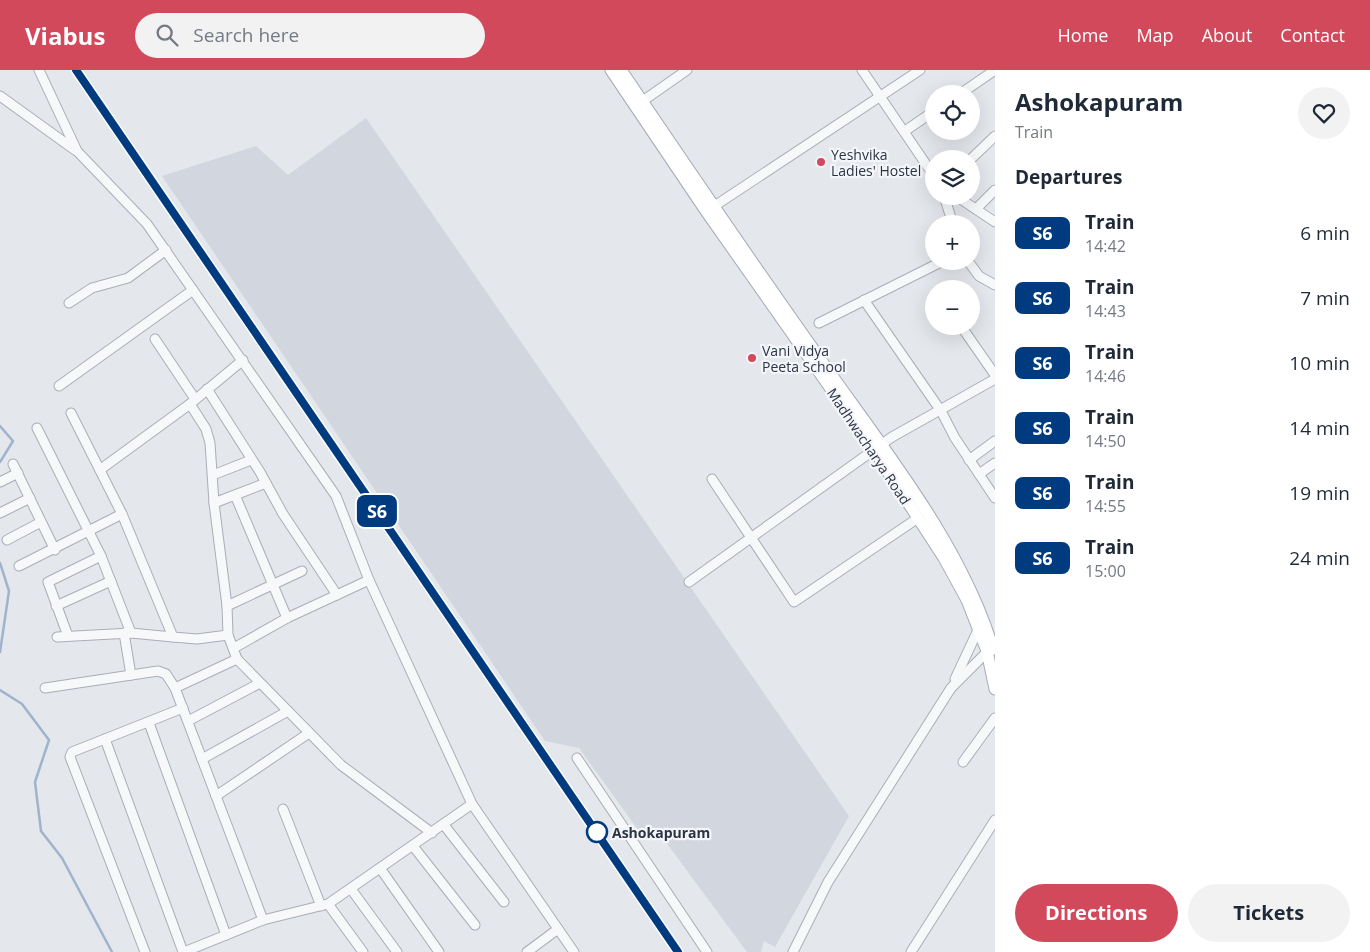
<!DOCTYPE html>
<html lang="en">
<head>
<meta charset="utf-8">
<style>
  body { margin:0; font-family:"Open Sans",sans-serif; background:#f2f2f3; color:#1f2937; height:100vh; display:flex; flex-direction:column; font-size:19px; white-space:nowrap }
  * { box-sizing:border-box; margin:0 }
  p { font-size:16px; color:#747a83 }
  .icon { flex:none; width:28px; height:28px; fill:none; stroke:currentColor; stroke-width:2; stroke-linecap:round; stroke-linejoin:round }
  .map { position:relative; flex:1; overflow:hidden }
  .details { display:flex; flex-direction:column; background:#fff; width:375px }
  .details>* { flex:none }
  .badge { padding:0 10px; border-radius:8px; font-size:18px; line-height:32px }
  .controls { position:absolute; left:925px; top:15px; display:grid; gap:10px }
  .controls a { display:grid; place-items:center; width:55px; height:55px; border-radius:50%; background:#fff; box-shadow:0 5px 20px #0002; font-size:25px }
  .map>.badge { position:absolute; translate:-50% -50%; box-shadow:0 0 0 2px #fff }
  h2 { padding:0 20px; font-size:19px; line-height:45px }
  .round { display:grid; place-items:center; flex:none; width:52px; height:52px; border-radius:26px; background:#f2f2f3 }
  .head { display:flex; align-items:center; justify-content:space-between; height:85px; padding:0 20px }
  h1 { font-size:24px; font-weight:700; line-height:38px }
  .cta { display:flex; gap:10px; margin-top:auto; padding:10px 20px }
  .cta a { flex:1; height:58px; border-radius:30px; background:#d1495b; color:#fff; font-size:20px; font-weight:700; line-height:58px; text-align:center }
  .cta a+a { background:#f2f2f3; color:#1f2937 }
  ul { padding:0; list-style:none }
  li { display:flex; align-items:center; gap:15px; height:65px; padding:0 20px }
  li div { flex:1 }
  li b { display:block; font-size:19px }
  li em { font-style:normal }
  li .badge { min-width:55px; font-weight:700; text-align:center }
  header { display:flex; align-items:center; gap:30px; box-sizing:border-box; height:70px; padding:0 25px; background:#d1495b; color:#fff }
  header strong { font-size:24px }
  nav { display:flex; gap:28px; margin-inline-start:auto; font-size:18px }
  .search { width:350px; height:45px; background:#f2f2f3; display:flex; align-items:center; gap:12px; box-sizing:border-box; padding:0 18px; border-radius:28px; color:#747a83; font-size:19px }
  main { display:flex; flex:1; min-height:0 }
  .map>svg:first-child { display:block }
</style>
</head>
<body>
<header>
<strong>Viabus</strong>
<div class="search"><svg class="icon" aria-label="search" viewBox="0 0 24 24"><circle cx="10" cy="10" r="6"/><path d="M15 15l6 6"/></svg>Search here</div>
<nav><a>Home</a><a>Map</a><a>About</a><a>Contact</a></nav>
</header>
<main>
<div class="map">
<svg width="995" height="882" viewBox="0 0 995 882">
  <rect width="100%" height="100%" fill="#e4e7ec"/>
  <polygon fill="#d2d6de" points="366,48 849,746 775,877 764,871 761,882 747,882 657,760 644,768 579,678 545,671 162,106 256,76 288,105"/>
  <g fill="none" stroke-linecap="round" stroke-linejoin="round">
    <g stroke="#9fb4cc" stroke-width="2.5">
      <polyline points="0,356 13,371 0,392"/>
      <polyline points="0,493 9,521 0,582"/>
      <polyline points="0,620 22,634 49,670 35,712 41,761 62,788 112,882"/>
    </g>
    <defs>
      <g id="minor">
        <polyline points="39,0 77,81 147,154 336,426 369,510 472,734 574,882"/>
        <polyline points="862,0 934,106"/>
        <polyline points="960,24 995,0"/>
        <polyline points="0,26 75,80"/>
        <polyline points="637,35 687,0"/>
        <polyline points="905,61 934,41"/>
        <polyline points="971,89 995,66"/>
        <polyline points="944,126 953,154"/>
        <polyline points="956,126 995,152"/>
        <polyline points="710,139 920,0"/>
        <polyline points="976,139 995,120"/>
        <polyline points="968,191 979,206 995,215"/>
        <polyline points="864,230 941,341 955,368 995,428"/>
        <polyline points="69,233 92,218 128,208 166,180"/>
        <polyline points="819,253 943,191"/>
        <polyline points="961,256 995,305"/>
        <polyline points="155,269 195,329"/>
        <polyline points="59,316 193,220"/>
        <polyline points="207,319 260,402 283,444 337,525"/>
        <polyline points="190,334 206,359 210,373 214,433 227,536 228,565 237,589 341,695 432,763"/>
        <polyline points="71,343 122,444 173,567 197,569 228,565"/>
        <polyline points="37,358 101,486 131,563"/>
        <polyline points="969,390 995,371"/>
        <polyline points="13,394 55,480"/>
        <polyline points="101,399 190,334 243,290"/>
        <polyline points="979,404 995,393"/>
        <polyline points="213,405 251,390"/>
        <polyline points="712,409 794,532 918,448"/>
        <polyline points="0,412 18,403"/>
        <polyline points="235,425 287,548"/>
        <polyline points="214,433 266,413"/>
        <polyline points="0,443 30,428"/>
        <polyline points="7,470 41,452"/>
        <polyline points="19,496 122,444"/>
        <polyline points="689,512 892,367 995,309"/>
        <polyline points="56,536 111,511"/>
        <polyline points="227,536 302,501"/>
        <polyline points="124,563 131,605"/>
        <polyline points="68,566 48,512 101,486"/>
        <polyline points="57,567 131,563 173,567"/>
        <polyline points="234,578 287,548 369,510"/>
        <polyline points="237,589 175,618 263,850"/>
        <polyline points="955,609 978,560"/>
        <polyline points="45,618 158,601 166,604 175,618"/>
        <polyline points="188,651 260,613"/>
        <polyline points="149,653 226,865"/>
        <polyline points="105,669 183,882"/>
        <polyline points="577,688 707,882"/>
        <polyline points="202,689 288,641"/>
        <polyline points="963,692 995,648"/>
        <polyline points="216,726 309,663"/>
        <polyline points="283,739 321,836"/>
        <polyline points="444,755 504,832"/>
        <polyline points="413,776 475,855"/>
        <polyline points="380,798 439,882"/>
        <polyline points="351,819 397,882"/>
        <polyline points="328,834 363,882"/>
        <polyline points="145,882 70,687 72,682 183,638"/>
        <polyline points="184,882 263,850 328,834 472,734"/>
        <polyline points="527,882 558,859"/>
        <polyline points="793,882 828,812 951,618 990,579"/>
        <polyline points="911,882 995,750"/>
      </g>
      <g id="major">
        <polyline points="611,0 706,141 874,380 944,488 967,530 987,581 995,619"/>
        <path d="M 621,0 C 686,96 751,192 818,286 C 881,376 961,473 993,579"/>
      </g>
    </defs>
    <use href="#minor" stroke="#a9aeb7" stroke-width="11"/>
    <use href="#major" stroke="#a3abb8" stroke-width="13"/>
    <use href="#minor" stroke="#f7f8fa" stroke-width="9"/>
    <use href="#major" stroke="#fff" stroke-width="11"/>
    <defs>
      <polyline id="rail" points="76,0 678,882"/>
    </defs>
    <use href="#rail" stroke="#7d8696" stroke-width="4.5"/>
    <use href="#rail" stroke="#f4f6f9" stroke-width="2.5" stroke-dasharray="8" stroke-linecap="butt"/>
  </g>
  <g fill="none" stroke-linecap="round" stroke-linejoin="round">
    <defs>
      <polyline id="line" points="76,0 678,882"/>
    </defs>
    <use href="#line" stroke="#fff" stroke-width="11"/>
    <use href="#line" stroke="#003b80" stroke-width="8"/>
  </g>
  <g fill="#d1495b" stroke="#f4f6f9" stroke-width="2">
    <circle cx="821" cy="92" r="5"/>
    <circle cx="752" cy="288" r="5"/>
  </g>
  <circle fill="#fff" stroke="#003b80" stroke-width="2.5" cx="597" cy="762" r="10"/>
  <g text-anchor="middle" dominant-baseline="central" stroke-width="4.5" stroke-linejoin="round" paint-order="stroke">
    <g font-size="14" fill="#2b3445" stroke="#f4f6f9" text-anchor="start">
      <text x="831" y="84">Yeshvika<tspan x="831" dy="16">Ladies' Hostel</tspan></text>
      <text x="762" y="280">Vani Vidya<tspan x="762" dy="16">Peeta School</tspan></text>
    </g>
    <g font-size="14" fill="#2b3445" stroke="#f4f6f9">
      <text transform="translate(869 376) rotate(56)">Madhwacharya Road</text>
    </g>
    <g font-size="14" font-weight="bold" fill="#2b3445" stroke="#f4f6f9" text-anchor="start">
      <text x="612" y="762">Ashokapuram</text>
    </g>
  </g>
</svg>
<div class="controls">
<a><svg class="icon" aria-label="locate" viewBox="0 0 24 24"><circle cx="12" cy="12" r="6"/><path d="M12 2v4M12 18v4M2 12h4M18 12h4"/></svg></a>
<a><svg class="icon" aria-label="layers" viewBox="0 0 24 24"><path d="M12 4l9 5-9 5-9-5zM3 14l9 5 9-5"/></svg></a>
<a>+</a>
<a>−</a>
</div>
<b class="badge" style="left:377px;top:441px;background:#003b80;color:#fff">S6</b>
</div>
<section class="details">
<div class="head"><div><h1>Ashokapuram</h1><p>Train</p></div><a class="round"><svg class="icon" aria-label="heart" viewBox="0 0 24 24"><path d="M12 20l-8-8c-3-5 5-10 8-4 3-6 11-1 8 4z"/></svg></a></div>
<h2>Departures</h2>
<ul>
<li><span class="badge" style="background:#003b80;color:#fff">S6</span><div><b>Train</b><p>14:42</p></div><em>6 min</em></li>
<li><span class="badge" style="background:#003b80;color:#fff">S6</span><div><b>Train</b><p>14:43</p></div><em>7 min</em></li>
<li><span class="badge" style="background:#003b80;color:#fff">S6</span><div><b>Train</b><p>14:46</p></div><em>10 min</em></li>
<li><span class="badge" style="background:#003b80;color:#fff">S6</span><div><b>Train</b><p>14:50</p></div><em>14 min</em></li>
<li><span class="badge" style="background:#003b80;color:#fff">S6</span><div><b>Train</b><p>14:55</p></div><em>19 min</em></li>
<li><span class="badge" style="background:#003b80;color:#fff">S6</span><div><b>Train</b><p>15:00</p></div><em>24 min</em></li>
</ul>
<div class="cta"><a>Directions</a><a>Tickets</a></div>
</section>
</main>
</body>
</html>
